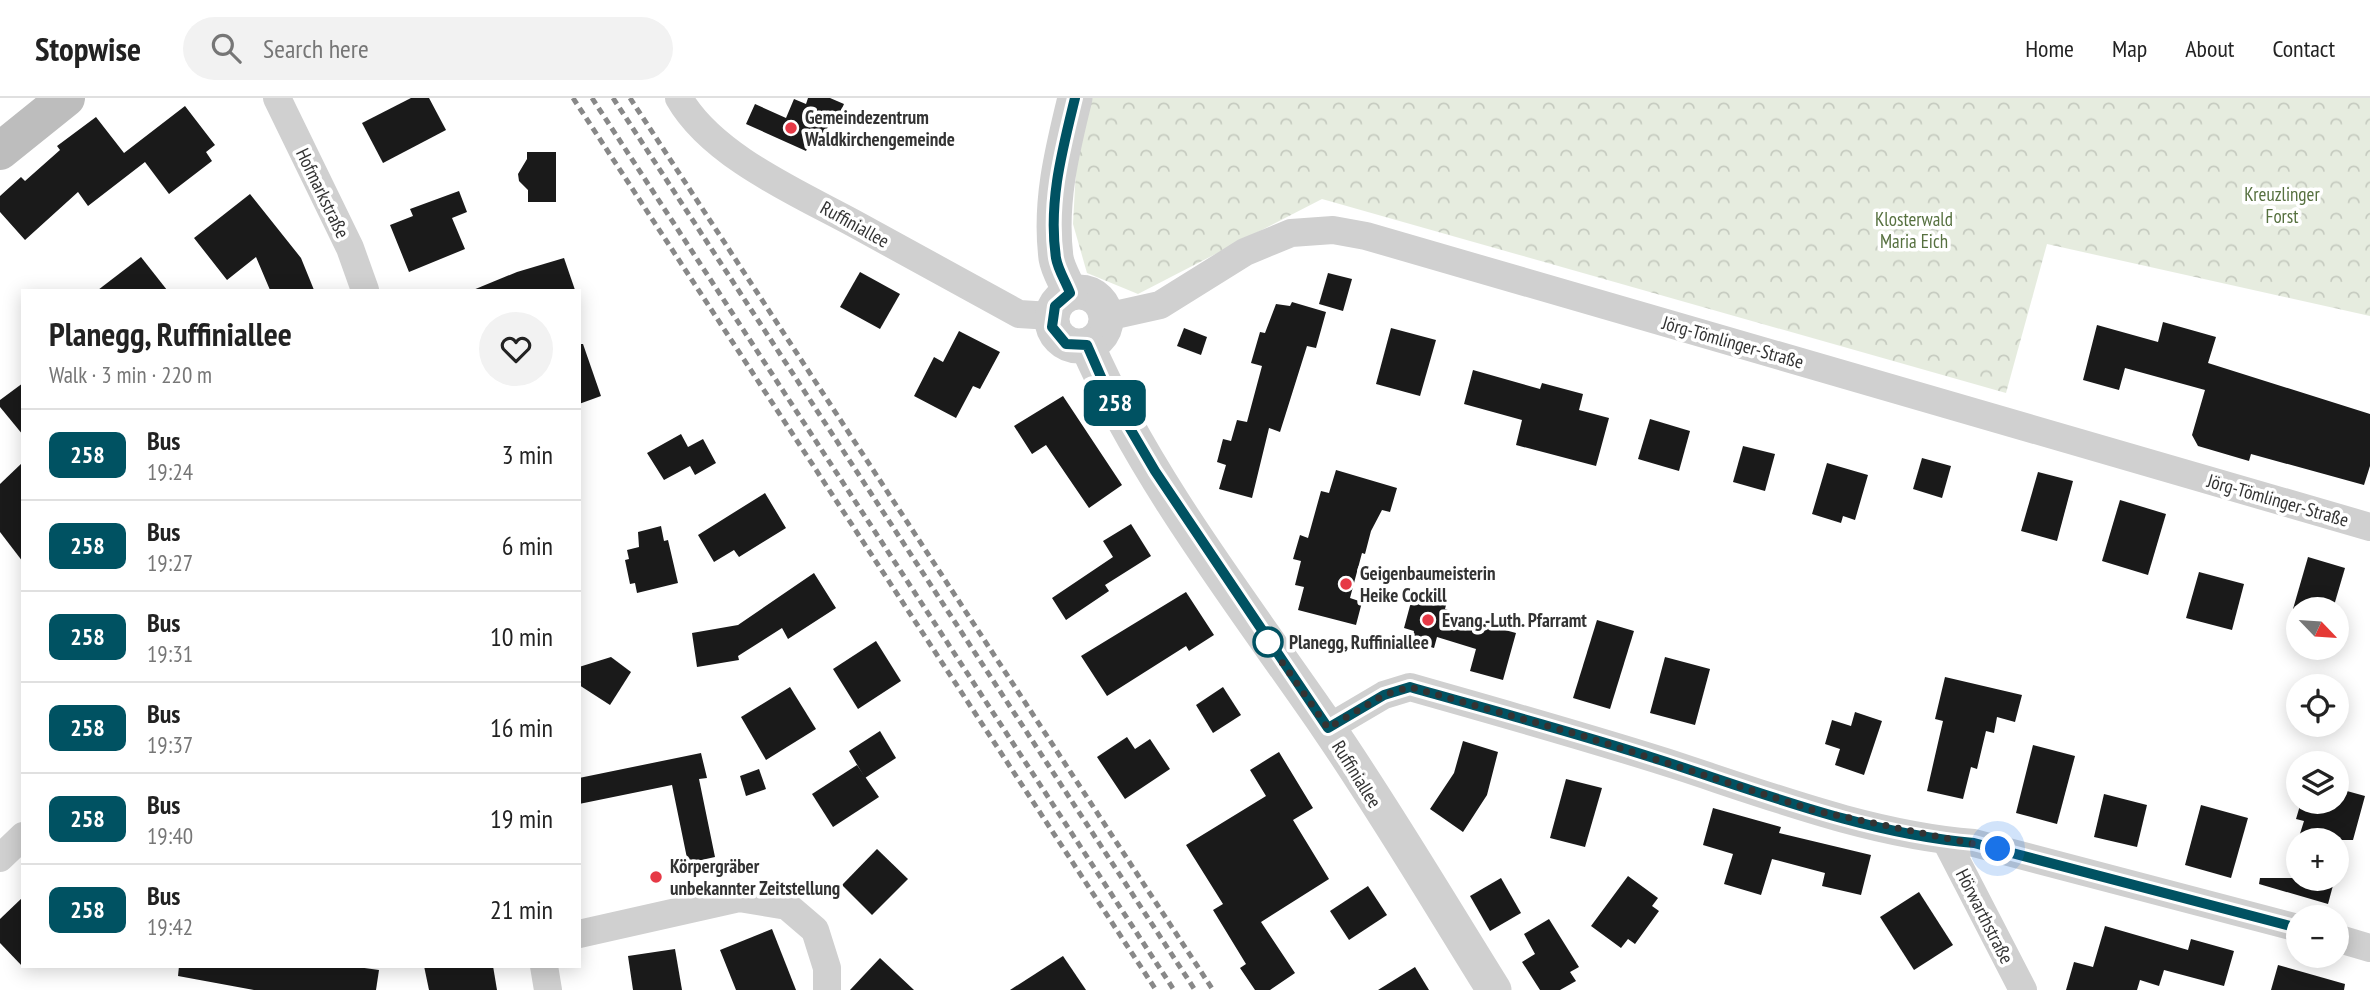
<!DOCTYPE html>
<html lang="en">
<head>
<meta charset="utf-8">
<style>
  body { margin:0; font-family:"PT Sans Narrow",sans-serif; background:#f2f2f2; color:#222; height:100vh; display:flex; flex-direction:column; font-size:26px; white-space:nowrap }
  * { box-sizing:border-box; margin:0 }
  p { font-size:23px; color:#767676 }
  .icon { flex:none; width:38px; height:38px; fill:none; stroke:currentColor; stroke-width:2; stroke-linecap:round; stroke-linejoin:round }
  .map { position:relative; flex:1; overflow:hidden }
  .panel { position:absolute; left:21px; top:191px; width:560px; height:679px; display:flex; flex-direction:column; background:#fff; border-radius:0px; box-shadow:0 4px 18px #0003 }
  .panel>* { flex:none }
  .badge { padding:0 14px; border-radius:10px; font-size:24px; line-height:46px }
  .needle { width:46px; rotate:115deg }
  .buttons { position:absolute; left:2286px; top:499px; display:grid; gap:14px }
  .buttons a { display:grid; place-items:center; width:63px; height:63px; border-radius:50%; background:#fff; box-shadow:0 4px 18px #0003; font-size:35px }
  .you { position:absolute; width:35px; height:35px; margin:-18px; border:5px solid #fff; border-radius:50%; background:#1a73e8; box-shadow:0 0 0 10px #1a73e833 }
  .map>.badge { position:absolute; translate:-50% -50%; box-shadow:0 0 0 4px #fff }
  .round { display:grid; place-items:center; flex:none; width:74px; height:74px; border-radius:37px; background:#f2f2f2 }
  .headline { display:flex; align-items:center; justify-content:space-between; height:119px; padding:0 28px }
  h1 { font-size:33px; font-weight:700; line-height:52px }
  ul { padding:0; list-style:none }
  li { display:flex; align-items:center; gap:21px; height:91px; padding:0 28px; border-top:2px solid #e0e0e0 }
  li div { flex:1 }
  li b { display:block; font-size:26px }
  li em { font-style:normal }
  li .badge { min-width:77px; font-weight:700; text-align:center }
  header { display:flex; align-items:center; gap:42px; box-sizing:border-box; height:98px; padding:0 35px; background:#fff; border-bottom:2px solid #e0e0e0 }
  header strong { font-size:33px }
  nav { display:flex; gap:38px; margin-inline-start:auto; font-size:24px }
  .search { width:490px; height:63px; background:#f2f2f2; display:flex; align-items:center; gap:18px; box-sizing:border-box; padding:0 24px; border-radius:38px; color:#767676; font-size:26px }
  .map>svg:first-child { display:block }
</style>
</head>
<body>
<header>
<strong>Stopwise</strong>
<div class="search"><svg class="icon" aria-label="search" viewBox="0 0 24 24"><circle cx="10" cy="10" r="6"/><path d="M15 15l6 6"/></svg>Search here</div>
<nav><a>Home</a><a>Map</a><a>About</a><a>Contact</a></nav>
</header>
<div class="map">
<svg width="2370" height="892" viewBox="0 0 2370 892">
  <defs>
    <pattern id="forest-crowns" width="20" height="18" patternUnits="userSpaceOnUse" patternTransform="scale(1.75)"><rect width="20" height="18" fill="#e6ecdf"/><path d="M2 6a3 3 0 1 1 6 0M12 15a3 3 0 1 1 6 0" fill="none" stroke="#c6cbc0"/></pattern>
  </defs>
  <rect width="100%" height="100%" fill="#fff"/>
  <polygon fill="url(#forest-crowns)" points="1091,0 2370,0 2370,218 2047,146 2006,295 1322,101 1138,196 1087,175 1073,126 1077,53"/>
  <g fill="#1a1a1a">
    <polygon points="411,0 429,0 446,32 383,65 362,25"/>
    <polygon points="808,0 830,0 844,6 835,26 830,24 824,38 815,34 806,53 746,26 755,6 786,20 794,1 806,6"/>
    <polygon points="185,8 215,47 206,54 212,63 169,96 145,64 88,108 78,94 25,142 0,114 0,98 21,79 25,83 60,52 57,48 96,19 124,55"/>
    <polygon points="527,54 556,54 556,104 528,104 528,92 519,83 518,76 527,61"/>
    <polygon points="459,93 467,114 452,120 465,151 409,174 390,127 413,118 410,111"/>
    <polygon points="250,96 301,160 314,192 270,192 256,159 227,182 194,140"/>
    <polygon points="141,159 167,192 98,192"/>
    <polygon points="564,160 575,192 473,192 517,174"/>
    <polygon points="860,174 900,196 880,231 840,209"/>
    <polygon points="1328,175 1352,181 1343,213 1319,206"/>
    <polygon points="1292,204 1326,214 1316,250 1307,248 1280,334 1269,330 1252,400 1219,391 1226,367 1217,364 1223,341 1231,343 1237,322 1247,324 1262,268 1251,265 1260,234 1265,235 1276,206 1290,208"/>
    <polygon points="2163,224 2216,239 2208,265 2370,316 2370,368 2364,387 2251,356 2249,363 2198,348 2192,337 2205,292 2125,270 2119,292 2083,282 2097,227 2158,244"/>
    <polygon points="1184,230 1207,239 1201,257 1177,248"/>
    <polygon points="1391,230 1436,242 1420,298 1376,286"/>
    <polygon points="959,233 1000,254 980,291 973,288 956,320 914,298 934,259 943,264"/>
    <polygon points="579,246 583,246 601,298 579,306"/>
    <polygon points="1473,272 1540,291 1542,285 1583,296 1579,312 1609,320 1596,368 1516,347 1522,322 1464,306"/>
    <polygon points="23,285 23,337 0,309 0,302"/>
    <polygon points="1063,298 1122,387 1089,410 1046,347 1032,356 1014,328"/>
    <polygon points="1650,321 1690,333 1679,373 1638,361"/>
    <polygon points="681,336 688,349 703,341 716,365 695,377 690,368 664,382 647,355"/>
    <polygon points="1743,348 1775,356 1765,393 1733,384"/>
    <polygon points="1922,360 1951,368 1942,400 1913,391"/>
    <polygon points="23,364 23,464 0,434 0,386"/>
    <polygon points="1827,365 1868,377 1855,422 1843,418 1841,425 1812,416"/>
    <polygon points="1336,372 1397,390 1390,414 1382,412 1371,433 1365,456 1362,455 1350,500 1362,504 1356,527 1298,512 1304,489 1295,487 1301,463 1293,461 1300,437 1308,440 1321,393 1329,395"/>
    <polygon points="2038,374 2073,383 2057,443 2021,433"/>
    <polygon points="765,395 786,430 739,459 734,452 714,464 698,437"/>
    <polygon points="2120,402 2166,416 2148,477 2102,463"/>
    <polygon points="1131,426 1151,458 1105,487 1109,493 1066,522 1052,500 1113,459 1103,443"/>
    <polygon points="661,428 664,443 668,442 678,485 637,495 635,485 630,486 625,462 629,461 627,452 639,449 638,434"/>
    <polygon points="2308,459 2345,470 2333,511 2293,511"/>
    <polygon points="2199,474 2244,486 2232,532 2186,520"/>
    <polygon points="814,475 836,510 788,541 782,530 738,558 739,562 697,569 692,535 738,527"/>
    <polygon points="1425,493 1448,499 1445,511 1451,513 1450,517 1516,535 1503,582 1470,573 1476,551 1437,539 1434,550 1411,544 1414,533 1404,530 1411,504 1422,506"/>
    <polygon points="1186,494 1214,537 1189,553 1186,548 1107,598 1081,558"/>
    <polygon points="1597,522 1634,533 1610,611 1573,600"/>
    <polygon points="876,543 901,583 858,611 833,571"/>
    <polygon points="611,559 631,574 610,607 579,587 579,569"/>
    <polygon points="1665,559 1710,571 1695,627 1650,615"/>
    <polygon points="1945,579 2022,597 2015,624 1997,619 1994,635 1986,633 1977,671 1971,669 1963,701 1927,693 1943,623 1935,621"/>
    <polygon points="790,589 816,631 766,662 741,619"/>
    <polygon points="1223,589 1241,617 1213,635 1196,607"/>
    <polygon points="1855,614 1882,623 1864,677 1835,667 1840,651 1825,646 1832,622 1851,628"/>
    <polygon points="880,633 896,660 865,680 849,653"/>
    <polygon points="1127,639 1135,651 1150,641 1170,671 1125,701 1097,659"/>
    <polygon points="1463,643 1498,654 1487,697 1463,734 1430,711 1454,675"/>
    <polygon points="2033,647 2075,658 2057,726 2016,715"/>
    <polygon points="1279,654 1313,710 1293,722 1329,781 1261,824 1295,875 1270,892 1255,892 1240,870 1246,866 1213,812 1223,806 1186,747 1266,698 1250,672"/>
    <polygon points="701,655 707,680 699,681 715,759 688,765 672,687 579,706 579,680"/>
    <polygon points="857,667 879,699 833,729 812,696"/>
    <polygon points="759,671 766,691 746,698 740,678"/>
    <polygon points="1566,681 1602,690 1585,749 1550,740"/>
    <polygon points="2336,690 2365,698 2353,742 2298,742 2304,723 2296,721 2301,704 2336,704"/>
    <polygon points="2104,696 2147,707 2137,749 2094,739"/>
    <polygon points="2201,707 2248,720 2231,780 2185,767"/>
    <polygon points="1713,710 1781,729 1779,735 1871,757 1861,797 1822,788 1825,775 1772,761 1761,797 1724,786 1733,756 1703,747"/>
    <polygon points="877,751 908,781 872,817 842,787"/>
    <polygon points="1628,778 1658,800 1652,808 1659,813 1635,846 1628,841 1621,850 1591,828"/>
    <polygon points="1501,780 1521,815 1490,833 1470,798"/>
    <polygon points="2260,780 2335,780 2328,806 2259,786"/>
    <polygon points="1368,788 1387,817 1349,842 1330,813"/>
    <polygon points="1919,794 1953,847 1914,872 1880,819"/>
    <polygon points="23,799 23,869 0,845 0,821"/>
    <polygon points="1549,821 1579,869 1570,874 1576,883 1560,892 1540,892 1522,864 1535,856 1524,836"/>
    <polygon points="2105,828 2188,852 2191,841 2234,853 2224,888 2164,872 2159,888 2140,882 2137,892 2066,892 2074,864 2093,869"/>
    <polygon points="772,831 796,892 736,892 720,852"/>
    <polygon points="675,851 682,892 633,892 628,858"/>
    <polygon points="1063,858 1086,892 1010,892"/>
    <polygon points="880,860 914,892 850,892"/>
    <polygon points="2278,867 2345,886 2344,892 2271,892"/>
    <polygon points="179,868 350,868 379,872 376,892 254,892 178,878"/>
    <polygon points="424,868 493,868 497,892 429,892"/>
    <polygon points="1415,869 1429,892 1378,892"/>
  </g>
  <g fill="none" stroke-linecap="round" stroke-linejoin="round">
    <g stroke="#d0d0d0" stroke-width="28">
      <polyline points="277,0 350,150 365,192"/>
      <path d="M 679,0 C 712,58 798,95 855,126 C 910,156 964,186 1019,216 L 1051,218"/>
      <polyline points="1106,219 1160,207 1245,154 1291,135 1333,132 1366,138 2370,429"/>
      <path d="M 1328,630 L 1384,597 L 1410,589 C 1501,615 1591,640 1681,669 C 1775,700 1874,737 1974,745 L 2298,830"/>
      <polyline points="1946,743 2023,892"/>
      <polyline points="0,760 23,738"/>
      <polyline points="579,836 739,800 787,808 815,832 827,870 827,892"/>
      <polyline points="2336,840 2370,850"/>
      <polyline points="544,868 548,892"/>
    </g>
    <g stroke="#d0d0d0" stroke-width="35">
      <circle cx="1079" cy="221" r="27"/>
      <path d="M 1070,195 C 1066,184 1058,172 1056,160 C 1049,105 1062,53 1075,0"/>
      <path d="M 1087,247 C 1146,382 1243,506 1327,628 C 1386,714 1439,804 1494,892"/>
    </g>
    <polyline stroke="#bdbdbd" stroke-width="38" points="0,53 66,0"/>
    <g stroke="#888" stroke-width="5" stroke-dasharray="7 5" stroke-linecap="butt">
      <polyline points="573,0 1156,892"/>
      <polyline points="592,0 1174,892"/>
      <polyline points="613,0 1195,892"/>
      <polyline points="630,0 1213,892"/>
    </g>
  </g>
  <g fill="none" stroke-linecap="round" stroke-linejoin="round">
    <defs>
      <path id="line" d="M 1075,0 C 1062,53 1048,105 1056,160 C 1058,172 1066,184 1070,195 L 1055,208 L 1052,229 L 1066,246 L 1087,247 L 1105,288 L 1155,373 L 1328,630 L 1384,597 L 1410,589 C 1494,613 1577,635 1660,662 C 1762,695 1867,736 1974,745 L 2298,830"/>
    </defs>
    <use href="#line" stroke="#fff" stroke-width="16"/>
    <use href="#line" stroke="#005262" stroke-width="10"/>
    <polyline stroke="#333" stroke-width="7" stroke-dasharray="0 12.6" points="1268,544 1328,630 1384,597 1410,589 1583,638 1816,713 1998,751"/>
  </g>
  <g fill="#e63946" stroke="#fff" stroke-width="2.5">
    <circle cx="791" cy="30" r="7"/>
    <circle cx="1346" cy="486" r="7"/>
    <circle cx="1428" cy="522" r="7"/>
    <circle cx="656" cy="779" r="7"/>
  </g>
  <circle fill="#fff" stroke="#005262" stroke-width="3.5" cx="1268" cy="544" r="14"/>
  <g text-anchor="middle" dominant-baseline="central" stroke-width="7" stroke-linejoin="round" paint-order="stroke">
    <g font-size="19" font-weight="bold" fill="#333" stroke="#fff" text-anchor="start">
      <text x="805" y="19">Gemeindezentrum<tspan x="805" dy="22">Waldkirchengemeinde</tspan></text>
      <text x="1360" y="475">Geigenbaumeisterin<tspan x="1360" dy="22">Heike Cockill</tspan></text>
      <text x="1442" y="522">Evang.-Luth. Pfarramt</text>
      <text x="670" y="768">Körpergräber<tspan x="670" dy="22">unbekannter Zeitstellung</tspan></text>
    </g>
    <g font-size="19" fill="#333" stroke="#fff">
      <text transform="translate(323 95) rotate(64)">Hofmarkstraße</text>
      <text transform="translate(855 126) rotate(29)">Ruffiniallee</text>
      <text transform="translate(1733 244) rotate(16)">Jörg-Tömlinger-Straße</text>
      <text transform="translate(2278 402) rotate(16)">Jörg-Tömlinger-Straße</text>
      <text transform="translate(1357 676) rotate(58)">Ruffiniallee</text>
      <text transform="translate(1985 818) rotate(63)">Hörwarthstraße</text>
    </g>
    <g font-size="19" fill="#56703f" stroke="#fff">
      <text x="2282" y="96">Kreuzlinger<tspan x="2282" dy="22">Forst</tspan></text>
      <text x="1914" y="121">Klosterwald<tspan x="1914" dy="22">Maria Eich</tspan></text>
    </g>
    <g font-size="19" font-weight="bold" fill="#333" stroke="#fff" text-anchor="start">
      <text x="1289" y="544">Planegg, Ruffiniallee</text>
    </g>
  </g>
</svg>
<div class="buttons">
<a><svg class="needle" viewBox="-14 -14 28 28"><path d="M0-13l5 13h-10z" fill="#e53935"/><path d="M0 13l5-13h-10z" fill="#767676"/></svg></a>
<a><svg class="icon" aria-label="locate" viewBox="0 0 24 24"><circle cx="12" cy="12" r="6"/><path d="M12 2v4M12 18v4M2 12h4M18 12h4"/></svg></a>
<a><svg class="icon" aria-label="layers" viewBox="0 0 24 24"><path d="M12 4l9 5-9 5-9-5zM3 14l9 5 9-5"/></svg></a>
<a>+</a>
<a>−</a>
</div>
<div class="you" style="left:1998px;top:751px"></div>
<b class="badge" style="left:1115px;top:305px;background:#005262;color:#fff">258</b>
<section class="panel">
<div class="headline"><div><h1>Planegg, Ruffiniallee</h1><p>Walk · 3 min · 220 m</p></div><a class="round"><svg class="icon" aria-label="heart" viewBox="0 0 24 24"><path d="M12 20l-8-8c-3-5 5-10 8-4 3-6 11-1 8 4z"/></svg></a></div>
<ul>
<li><span class="badge" style="background:#005262;color:#fff">258</span><div><b>Bus</b><p>19:24</p></div><em>3 min</em></li>
<li><span class="badge" style="background:#005262;color:#fff">258</span><div><b>Bus</b><p>19:27</p></div><em>6 min</em></li>
<li><span class="badge" style="background:#005262;color:#fff">258</span><div><b>Bus</b><p>19:31</p></div><em>10 min</em></li>
<li><span class="badge" style="background:#005262;color:#fff">258</span><div><b>Bus</b><p>19:37</p></div><em>16 min</em></li>
<li><span class="badge" style="background:#005262;color:#fff">258</span><div><b>Bus</b><p>19:40</p></div><em>19 min</em></li>
<li><span class="badge" style="background:#005262;color:#fff">258</span><div><b>Bus</b><p>19:42</p></div><em>21 min</em></li>
</ul>
</section>
</div>
</body>
</html>
